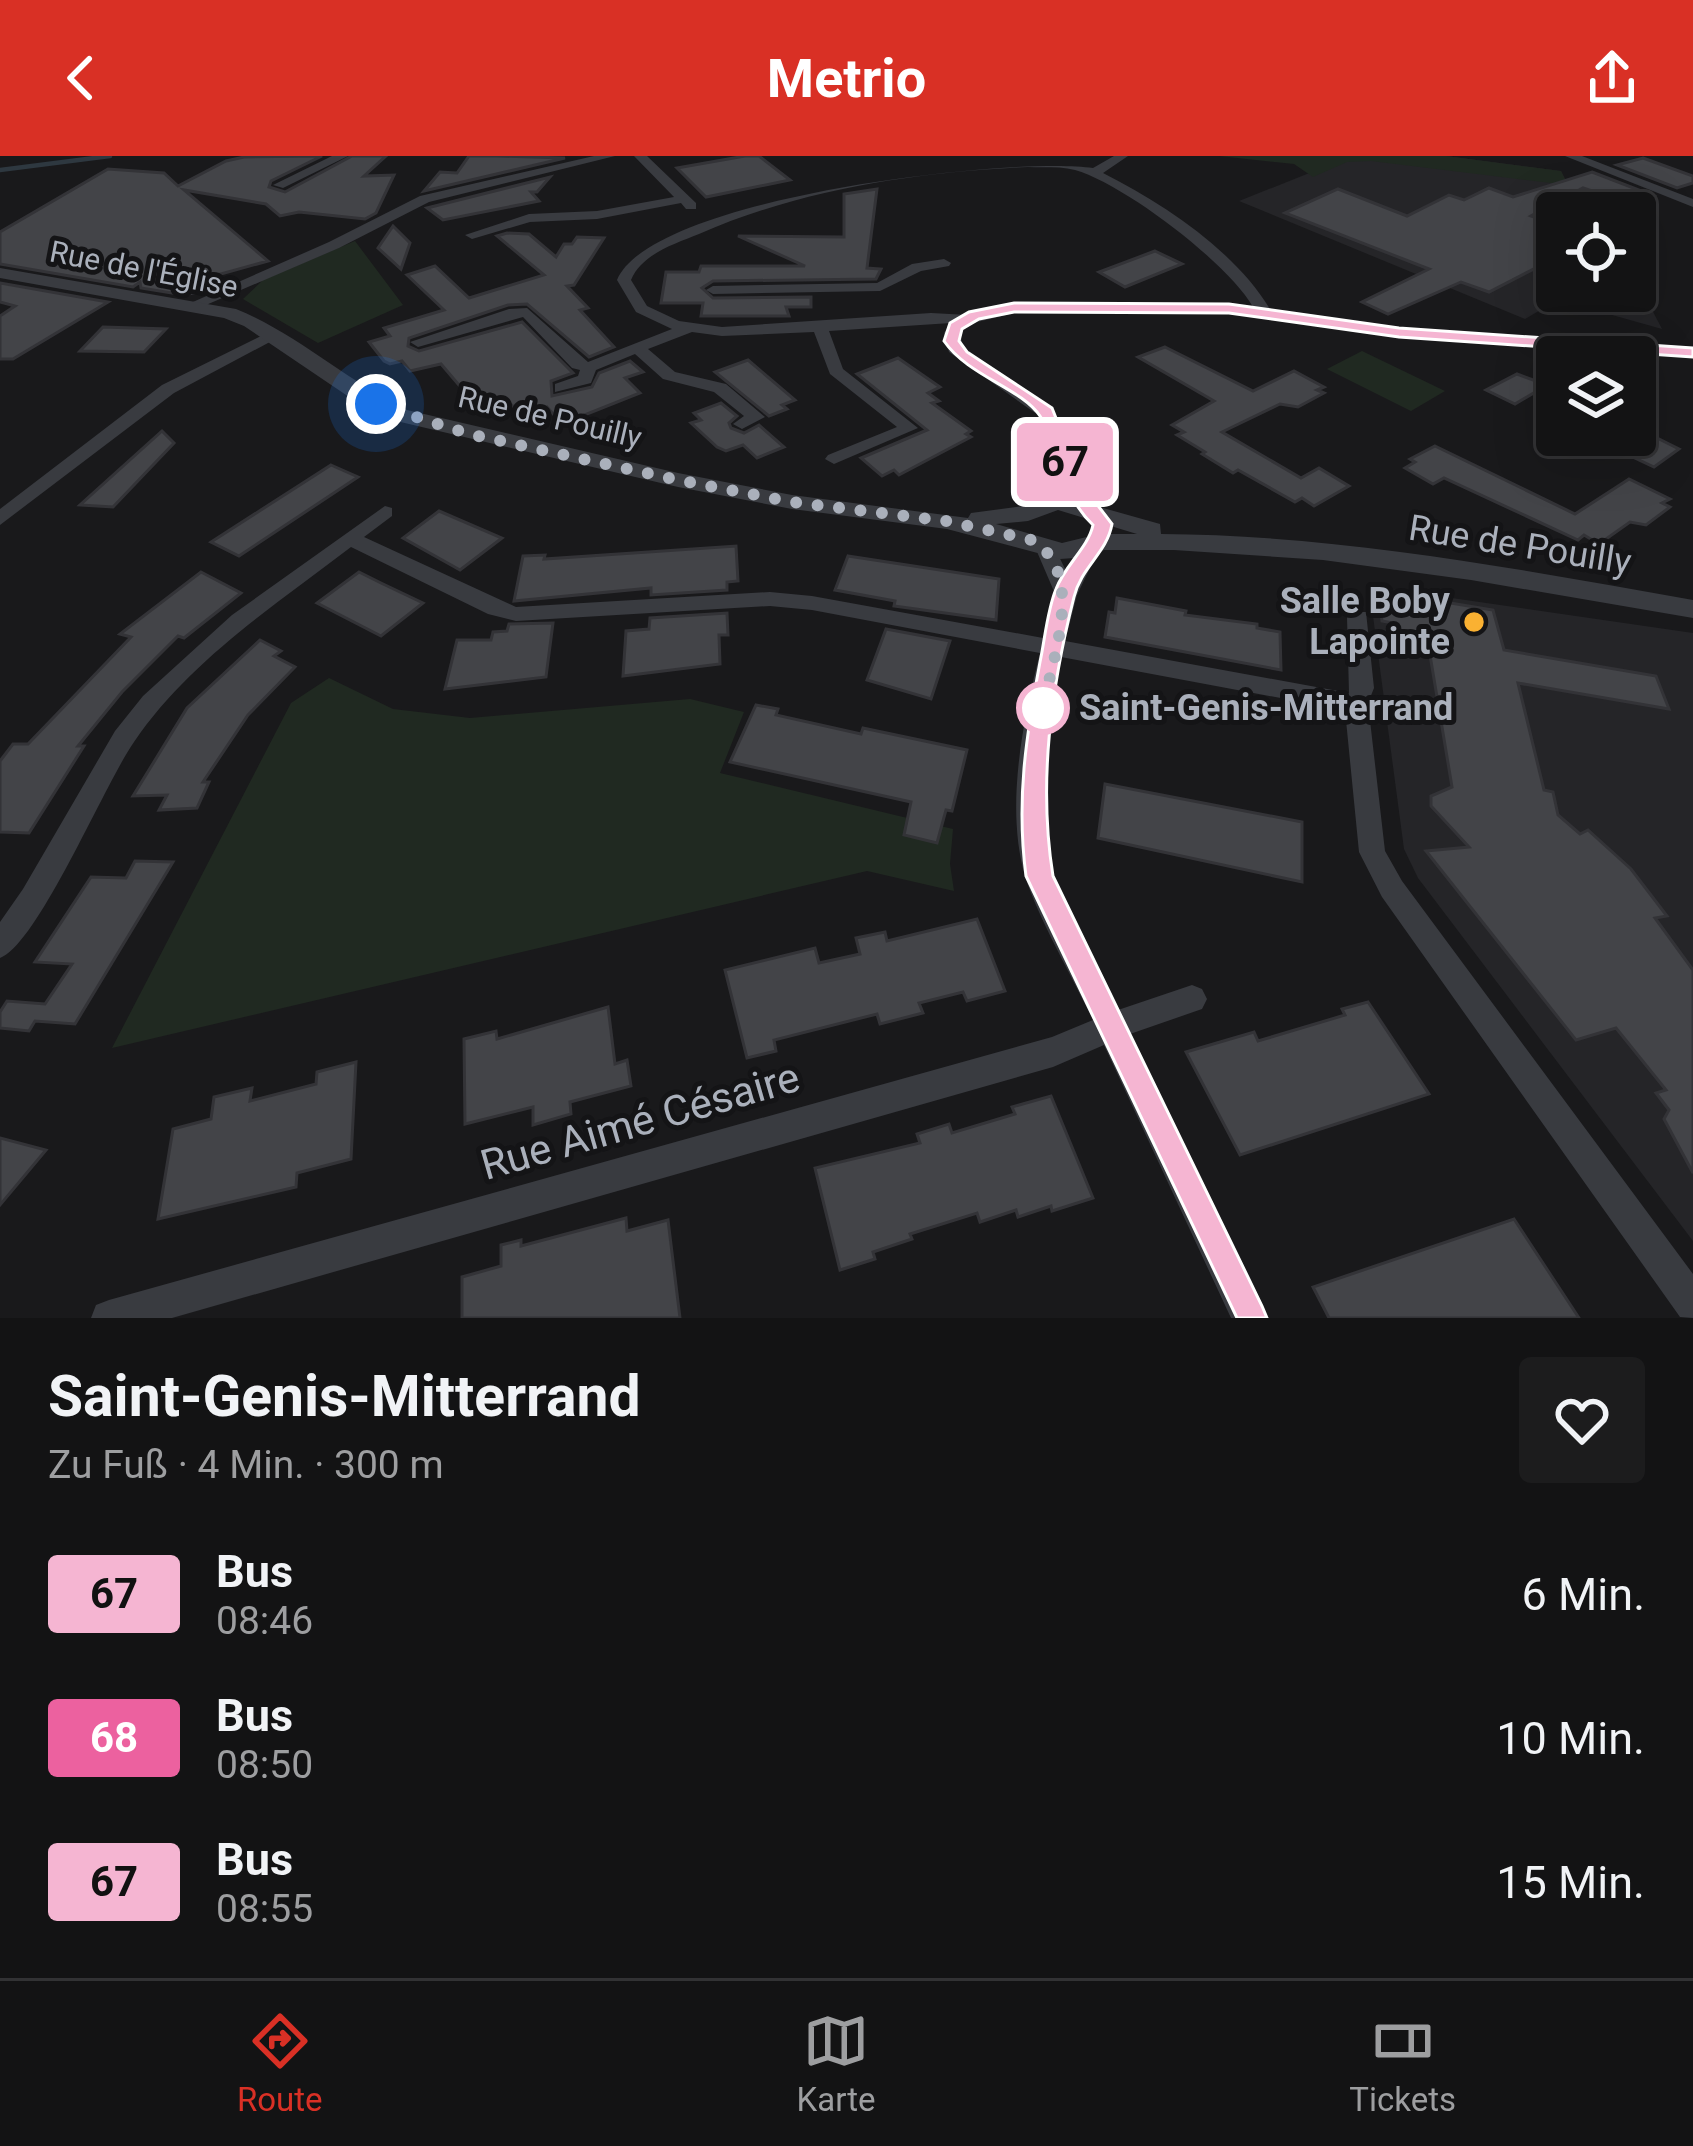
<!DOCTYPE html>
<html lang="de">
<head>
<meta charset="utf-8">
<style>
  body { margin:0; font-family:Roboto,sans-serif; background:#1c1c1d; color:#f1f3f6; height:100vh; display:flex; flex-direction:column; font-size:45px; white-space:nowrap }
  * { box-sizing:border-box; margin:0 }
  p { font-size:39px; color:#9d9ea0 }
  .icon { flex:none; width:66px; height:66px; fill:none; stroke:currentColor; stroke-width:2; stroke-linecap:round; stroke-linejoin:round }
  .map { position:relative; height:1162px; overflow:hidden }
  .details { display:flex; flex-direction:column; background:#131314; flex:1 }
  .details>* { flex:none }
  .badge { padding:0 24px; border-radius:9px; font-size:42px; line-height:78px }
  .controls { position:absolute; left:1536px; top:36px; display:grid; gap:24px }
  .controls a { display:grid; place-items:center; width:120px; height:120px; border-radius:12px; background:#131314; box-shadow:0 12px 48px #0002,0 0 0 3px #323234; font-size:60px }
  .you { position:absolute; width:60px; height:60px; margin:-30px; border:9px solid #fff; border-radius:50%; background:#1a73e8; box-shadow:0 0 0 18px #1a73e833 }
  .map>.badge { position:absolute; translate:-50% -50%; box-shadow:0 0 0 6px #fff }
  .round { display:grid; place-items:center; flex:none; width:126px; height:126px; border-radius:12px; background:#1c1c1d }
  .headline { display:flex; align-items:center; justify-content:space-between; height:204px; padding:0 48px }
  h1 { font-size:57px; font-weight:700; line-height:90px }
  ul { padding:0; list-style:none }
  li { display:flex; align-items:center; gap:36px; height:144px; padding:0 48px }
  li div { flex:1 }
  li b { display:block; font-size:45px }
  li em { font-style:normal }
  li .badge { min-width:132px; font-weight:700; text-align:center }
  header { display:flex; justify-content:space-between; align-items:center; height:156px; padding:0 48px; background:#d93025; color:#fff; font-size:54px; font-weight:700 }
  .menu { display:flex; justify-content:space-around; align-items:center; height:168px; border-top:3px solid #323234; background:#131314; font-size:33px; color:#9d9ea0 }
  .menu a { display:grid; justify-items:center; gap:6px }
  .menu .active { color:#d93025 }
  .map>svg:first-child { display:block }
</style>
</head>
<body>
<header><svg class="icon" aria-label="back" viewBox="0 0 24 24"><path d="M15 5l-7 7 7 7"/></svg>Metrio<svg class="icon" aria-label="share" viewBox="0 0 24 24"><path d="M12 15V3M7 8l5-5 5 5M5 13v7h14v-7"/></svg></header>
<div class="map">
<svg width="1693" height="1162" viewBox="0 0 1693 1162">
  <rect width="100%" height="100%" fill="#19191b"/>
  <g fill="#252528">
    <polygon points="1352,0 1446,0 1561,15 1568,29 1582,37 1597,57 1557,57 1557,135 1635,135 1635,121 1662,173 1580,150 1544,152 1525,163 1239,45"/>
    <polygon points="1369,430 1693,477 1693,1085 1418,722 1404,693"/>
  </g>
  <g fill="#202921">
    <polygon points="1219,0 1446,0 1561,15 1568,29 1371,5 1347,6 1313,21 1294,8"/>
    <polygon points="355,85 403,149 318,187 243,143 263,124"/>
    <polygon points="1362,195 1445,235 1411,255 1327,213"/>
    <polygon points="329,522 393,553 470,562 690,543 744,556 720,617 953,673 950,708 954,735 867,715 112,892 291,547"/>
  </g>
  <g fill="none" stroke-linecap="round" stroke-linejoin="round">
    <polyline stroke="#2e3840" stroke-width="4.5" points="0,14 110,0"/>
  </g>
  <g fill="#434448" stroke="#333337" stroke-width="3">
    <polygon points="322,0 271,25 269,31 285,36 352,0 386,0 364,20 394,19 376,57 365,63 299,56 280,60 266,48 184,34 268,105 210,121 213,126 191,131 194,137 184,139 141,132 140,126 133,131 0,108 0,76 108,13 164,17 178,30 226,5 244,1"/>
    <polygon points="469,0 497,0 565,2 424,35 440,16 457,17"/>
    <polygon points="745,0 759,0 790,24 706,41 677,12"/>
    <polygon points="1643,2 1693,20 1693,27 1677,32 1617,9"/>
    <polygon points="1592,16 1652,39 1622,45 1583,32 1531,60 1557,69 1557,101 1489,136 1461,126 1388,158 1362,146 1429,113 1285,57 1338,33 1407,60 1449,39 1464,44 1489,32 1513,41"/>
    <polygon points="550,21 537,36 531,36 539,45 443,64 427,52"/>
    <polygon points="877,33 867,112 881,113 876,123 713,125 702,132 713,142 811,141 811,151 786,151 789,160 701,160 703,147 661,147 666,116 699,116 701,110 805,110 738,80 844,81 844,38"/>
    <polygon points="393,70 410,87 401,113 378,92"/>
    <polygon points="507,77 529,78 556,101 564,88 572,88 577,81 604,82 574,129 567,130 588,152 580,154 614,191 589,201 527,148 508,149 409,182 408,190 419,195 522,166 573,217 551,225 552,240 592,231 599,217 630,205 643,216 625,222 640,237 562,268 547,251 524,259 509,247 492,252 475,232 464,235 441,208 410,215 402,205 390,208 384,205 369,186 390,180 384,172 444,154 407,119 435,110 469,142 544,119 497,80"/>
    <polygon points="1155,95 1182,108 1125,131 1099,116"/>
    <polygon points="0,127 108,146 13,203 0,203 0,160 15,150 0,146"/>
    <polygon points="103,171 166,173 144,196 80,195"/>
    <polygon points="1165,191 1253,235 1294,215 1324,231 1317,234 1324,237 1298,251 1280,248 1222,276 1301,322 1319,312 1349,330 1314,350 1302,342 1295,346 1238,314 1233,317 1202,298 1205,296 1177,279 1184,276 1172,269 1214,245 1138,201"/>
    <polygon points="898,202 940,231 928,237 939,245 932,247 971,275 966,278 971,281 899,319 894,314 882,320 861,302 927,274 857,218"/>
    <polygon points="748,204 795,244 782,249 787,253 769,260 715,216"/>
    <polygon points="1517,218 1547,229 1515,248 1486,234"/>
    <polygon points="721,247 737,260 729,267 731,272 744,277 759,269 784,291 757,302 743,289 726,295 717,291 691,267 701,264 694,257"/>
    <polygon points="1635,271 1679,293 1654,311 1616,293 1635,281"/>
    <polygon points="162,275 174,287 113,351 80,349"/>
    <polygon points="1435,290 1575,358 1629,323 1670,343 1662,347 1670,351 1646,369 1630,366 1599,388 1584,379 1578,384 1444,322 1433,328 1405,312 1415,306 1410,303"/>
    <polygon points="331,309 358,321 239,400 211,386"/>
    <polygon points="439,355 502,382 460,414 403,382"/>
    <polygon points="736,390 738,425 727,426 727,434 651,439 651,432 514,445 523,400 545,399 544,403"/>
    <polygon points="848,400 999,423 996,464 894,450 895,445 835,434"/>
    <polygon points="201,416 241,437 184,482 178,480 122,536 78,590 84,590 29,677 0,676 0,605 13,588 28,588 131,481 120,478"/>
    <polygon points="359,416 381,427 423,447 381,480 317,447"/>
    <polygon points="1378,435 1493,454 1504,494 1656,520 1669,553 1518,527 1544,634 1553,636 1558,659 1580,678 1588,674 1631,713 1667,760 1655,762 1693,814 1693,1017 1664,963 1669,954 1656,937 1666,934 1616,872 1576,884 1426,695 1469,691 1431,650 1431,640 1452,631 1428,487 1400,483 1398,468 1382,465"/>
    <polygon points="1117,442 1186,455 1185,459 1257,468 1257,472 1280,476 1281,514 1105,481 1109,456 1115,457"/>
    <polygon points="727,457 728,479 719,479 720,508 623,520 626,475 649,473 650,462"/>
    <polygon points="553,467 546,521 445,533 457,484 491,484 493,476 507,475 509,468"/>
    <polygon points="886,473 950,485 931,543 867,524"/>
    <polygon points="260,484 281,495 274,500 295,511 248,559 203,626 209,626 197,652 159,654 167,639 133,640 187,552"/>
    <polygon points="756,549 778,553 776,559 861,578 863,572 967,594 952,655 946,654 937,687 904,679 911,646 730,606"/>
    <polygon points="1105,628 1302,666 1302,726 1098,682"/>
    <polygon points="135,705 173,706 75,868 35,865 29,875 0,872 0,856 7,845 45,848 72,808 35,806 91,721 126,722"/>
    <polygon points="977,763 1005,835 967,845 963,836 919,847 923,857 880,868 877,858 774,884 776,895 747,902 725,814 815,792 819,807 860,798 856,782 885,776 887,785"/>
    <polygon points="1368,846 1429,938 1240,999 1186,896 1254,876 1258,885 1345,859 1342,853"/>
    <polygon points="608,851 615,908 627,904 631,930 570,946 571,958 533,969 533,951 465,968 464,883 496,875 497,883"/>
    <polygon points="356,906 351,1003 297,1017 296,1031 158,1063 173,973 211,963 214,941 252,932 250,945 316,928 317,916"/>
    <polygon points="1051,940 1093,1042 1052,1055 1051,1050 1018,1061 1016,1054 980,1066 977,1057 910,1078 912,1083 873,1096 875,1103 840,1114 815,1012 920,987 917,978 949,968 952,977 1015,958 1012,951"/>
    <polygon points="0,982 46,994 0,1049"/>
    <polygon points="626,1062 627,1075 668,1064 680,1162 462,1162 462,1121 501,1110 501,1089 521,1084 521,1090"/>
    <polygon points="1514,1063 1579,1162 1329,1162 1313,1131"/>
  </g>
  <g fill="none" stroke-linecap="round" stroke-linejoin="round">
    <g fill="#393b40" fill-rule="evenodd">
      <polygon points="332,0 348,0 283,32 273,29"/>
      <polygon points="594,0 615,0 429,46 339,92 199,152 186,149 329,86 420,40"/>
      <polygon points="634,0 647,0 696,47 696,53 686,53 681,47 597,63 530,66 472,83 465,79 529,58 597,55 674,41"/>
      <path d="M 1114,0 L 1128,0 L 1103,17 C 1164,48 1234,94 1270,153 L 1399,172 L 1693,191 L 1693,201 L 1399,182 L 1229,157 L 1014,157 L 965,169 L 960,177 L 963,191 L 1052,252 L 1095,352 L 1085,358 L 1075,352 L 1064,324 L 1045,353 L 1031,353 L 1028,349 L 1057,306 L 1038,259 L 949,196 L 944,177 L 951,167 L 829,175 L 843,213 L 918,272 L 834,308 L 825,303 L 828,299 L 897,271 L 830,218 L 814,176 L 722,180 L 692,176 L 648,193 L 675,216 L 726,228 L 765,261 L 742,273 L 733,268 L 744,260 L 714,236 L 663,223 L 635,198 L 596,214 L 591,227 L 555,236 L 555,228 L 578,220 L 580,214 L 572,212 L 523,161 L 418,191 L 410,186 L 509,153 L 527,152 L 588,206 L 672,173 L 636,156 L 617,124 C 651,41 1012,0 1093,12 ZM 1028,11 C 1043,12 1060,10 1075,14 C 1124,28 1228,107 1253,151 L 1229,147 L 1014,147 L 968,159 L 931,157 L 722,171 L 679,165 L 647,150 L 631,124 C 642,98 674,88 699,78 C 802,33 916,16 1028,11 Z"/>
      <polygon points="1565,0 1582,0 1693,43 1693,51"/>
      <polygon points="944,103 951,107 949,110 921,115 880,135 713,138 706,134 713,130 877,127 912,108"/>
      <polygon points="267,177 281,180 174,237 0,369 0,353 162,229"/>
      <path d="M 385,350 L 392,352 L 392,360 L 364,381 L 516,451 L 770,436 L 812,440 L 1043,482 L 1056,440 L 1035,391 L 1038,386 L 1052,386 L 1066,415 L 1082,388 L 1089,386 L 1099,393 L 1077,439 L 1065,485 L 1349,537 L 1347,461 L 1350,456 L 1366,456 L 1374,532 L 1368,547 L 1385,695 L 1402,725 L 1693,1118 L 1693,1162 L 1680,1161 L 1382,741 L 1359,696 L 1345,554 L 1061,501 C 1046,568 1030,654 1053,721 C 1068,766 1097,810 1118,854 L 1192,829 L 1202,833 L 1207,843 L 1202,853 L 1130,878 L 1268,1162 L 1231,1162 L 1104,889 L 1053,911 L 172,1162 L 91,1162 L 96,1149 L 109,1144 L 1052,881 L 1093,864 C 1073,822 1038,762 1025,720 C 1005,650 1023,565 1040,497 L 812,454 L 770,450 L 516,465 L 488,458 L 351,391 C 275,449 188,506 134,586 C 105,627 38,788 0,802 L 0,766 L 23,733 L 115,575 L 143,540 L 232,459 Z"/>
    </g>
    <path fill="#393b40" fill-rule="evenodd" d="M 0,112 L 236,153 C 297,178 347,225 407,254 L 678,317 L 792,339 L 968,362 L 971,357 L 1024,350 L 1057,339 L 1160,368 L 1161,378 C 1339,379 1518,413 1693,444 L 1693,462 L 1471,424 L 1323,404 L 1174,394 L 1104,394 L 1089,401 L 1060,403 L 947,373 L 792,353 L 678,331 L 392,264 L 352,243 L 244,170 L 224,162 L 0,122 ZM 1058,354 L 1137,378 L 1099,378 L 1062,387 L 996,368 L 1028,365 Z"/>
  </g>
  <path fill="#f5b5d2" stroke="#fff" stroke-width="3" d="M 1014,147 L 1229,148 L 1399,172 L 1693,192 L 1693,201 L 1399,181 L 1229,157 L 1014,156 L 979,163 L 962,173 L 959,185 L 967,196 L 1052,252 L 1083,330 L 1112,368 C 1107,397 1081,411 1074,441 C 1051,532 1038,627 1053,720 L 1262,1150 L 1267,1162 L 1237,1162 L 1026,720 C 1016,645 1026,580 1040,506 C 1045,483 1047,455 1056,433 C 1065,409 1088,392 1093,369 C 1058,336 1064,295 1040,260 C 1021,232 968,220 944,185 L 950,167 L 969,156 Z"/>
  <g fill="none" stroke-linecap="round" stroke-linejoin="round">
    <path stroke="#aab0bb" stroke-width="12" stroke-dasharray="0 21.6" d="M 376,248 L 469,278 L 678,324 L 792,346 L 946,365 L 1032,384 C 1087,417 1052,502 1043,552"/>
  </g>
  <circle fill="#fab132" stroke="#141416" stroke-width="4.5" cx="1474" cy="466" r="12"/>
  <circle fill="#fff" stroke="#f5b5d2" stroke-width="6" cx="1043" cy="552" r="24"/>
  <g text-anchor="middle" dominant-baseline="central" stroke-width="10" stroke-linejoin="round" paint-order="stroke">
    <g font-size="30" fill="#aab0bb" stroke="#141416">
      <text transform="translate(144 113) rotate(11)">Rue de l'Église</text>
      <text transform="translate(550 261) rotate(13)">Rue de Pouilly</text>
    </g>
    <g font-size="36" fill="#aab0bb" stroke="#141416">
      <text transform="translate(1520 389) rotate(9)">Rue de Pouilly</text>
    </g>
    <g font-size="36" font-weight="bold" fill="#aab0bb" stroke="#141416" text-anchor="end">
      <text x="1450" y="445">Salle Boby<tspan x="1450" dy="41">Lapointe</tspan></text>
    </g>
    <g font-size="36" font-weight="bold" fill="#aab0bb" stroke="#141416" text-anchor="start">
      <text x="1079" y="552">Saint-Genis-Mitterrand</text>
    </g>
    <g font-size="42" fill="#aab0bb" stroke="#141416">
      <text transform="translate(640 965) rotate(-16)">Rue Aimé Césaire</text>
    </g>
  </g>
</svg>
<div class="controls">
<a><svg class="icon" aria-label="locate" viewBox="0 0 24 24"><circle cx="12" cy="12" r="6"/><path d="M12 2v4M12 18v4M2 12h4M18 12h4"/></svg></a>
<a><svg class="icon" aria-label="layers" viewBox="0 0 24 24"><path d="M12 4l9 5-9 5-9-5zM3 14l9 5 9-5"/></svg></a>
</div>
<div class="you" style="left:376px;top:248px"></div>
<b class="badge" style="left:1065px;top:306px;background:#f5b5d2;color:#111">67</b>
</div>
<section class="details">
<div class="headline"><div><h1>Saint-Genis-Mitterrand</h1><p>Zu Fuß · 4 Min. · 300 m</p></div><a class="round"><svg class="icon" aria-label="heart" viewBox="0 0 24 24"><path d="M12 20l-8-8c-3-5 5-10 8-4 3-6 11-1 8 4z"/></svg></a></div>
<ul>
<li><span class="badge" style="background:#f5b5d2;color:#111">67</span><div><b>Bus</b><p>08:46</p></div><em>6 Min.</em></li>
<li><span class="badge" style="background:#ec619f;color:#fff">68</span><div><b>Bus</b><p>08:50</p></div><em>10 Min.</em></li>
<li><span class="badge" style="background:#f5b5d2;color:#111">67</span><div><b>Bus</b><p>08:55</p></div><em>15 Min.</em></li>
</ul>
</section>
<nav class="menu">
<a class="active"><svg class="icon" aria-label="directions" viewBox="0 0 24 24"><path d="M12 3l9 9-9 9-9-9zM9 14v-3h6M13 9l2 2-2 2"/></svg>Route</a>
<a><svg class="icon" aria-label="map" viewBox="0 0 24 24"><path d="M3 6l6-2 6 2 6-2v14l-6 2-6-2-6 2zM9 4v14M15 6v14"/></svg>Karte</a>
<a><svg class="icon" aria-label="tickets" viewBox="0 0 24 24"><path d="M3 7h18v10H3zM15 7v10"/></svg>Tickets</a>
</nav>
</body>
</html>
